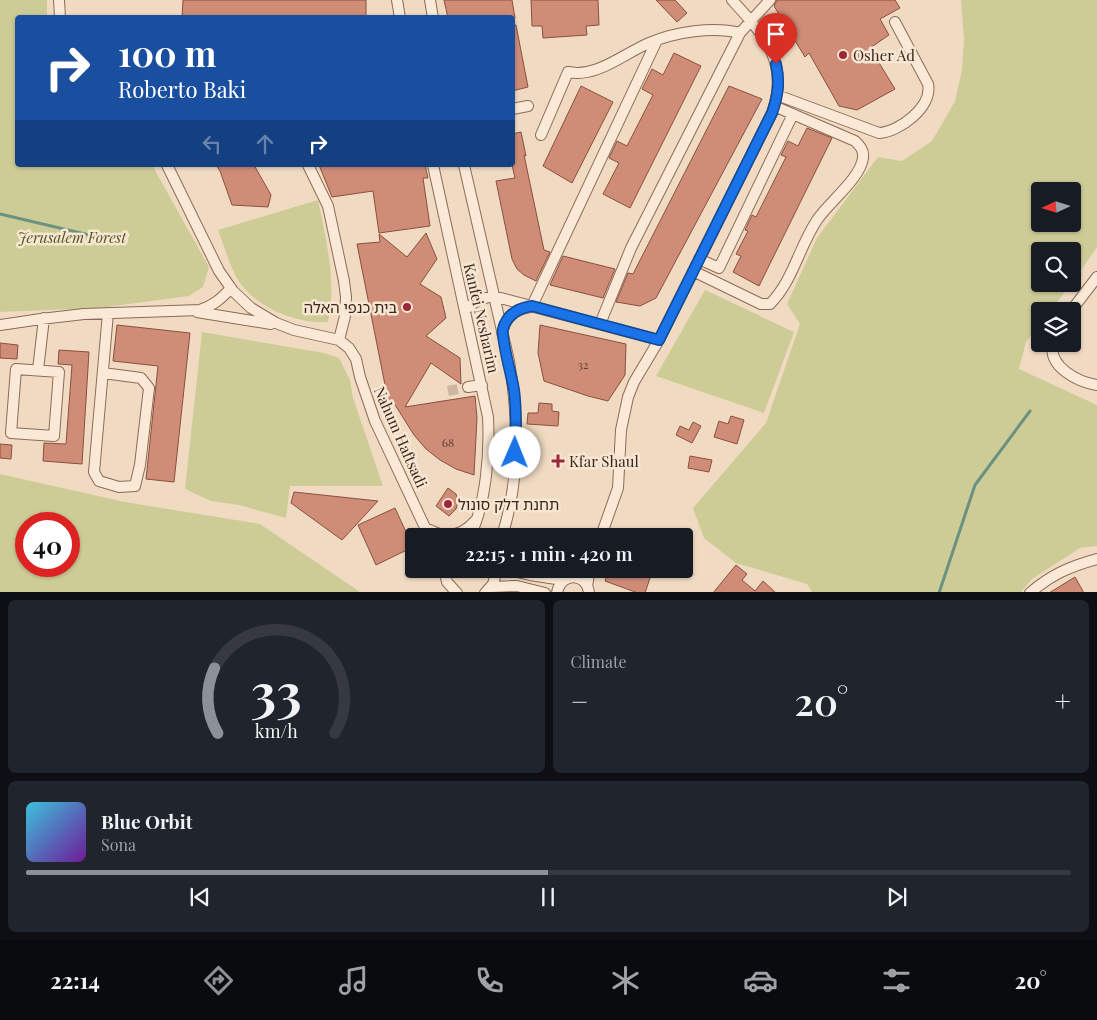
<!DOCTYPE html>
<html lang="en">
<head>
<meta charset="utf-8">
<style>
	body { margin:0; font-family:"Playfair Display","Noto Sans Hebrew",serif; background:#20242c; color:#f1f3f6; height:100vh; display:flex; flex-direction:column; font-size:19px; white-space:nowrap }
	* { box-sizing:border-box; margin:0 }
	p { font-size:16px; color:#9ea1a6 }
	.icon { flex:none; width:28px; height:28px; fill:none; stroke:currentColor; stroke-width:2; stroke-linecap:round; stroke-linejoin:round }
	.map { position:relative; height:592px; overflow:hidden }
	.drawer { display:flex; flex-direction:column; gap:8px; padding:8px; background:#0d0f14; flex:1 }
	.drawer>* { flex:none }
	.guide { position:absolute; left:15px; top:15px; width:500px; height:152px; border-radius:5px; box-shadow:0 1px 4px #0004; background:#1a4fa0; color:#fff; overflow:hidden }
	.needle { width:32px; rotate:266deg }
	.fabs { position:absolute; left:1031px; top:182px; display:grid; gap:10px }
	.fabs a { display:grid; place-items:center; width:50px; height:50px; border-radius:5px; background:#171b24; box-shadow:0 1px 4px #0004; font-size:25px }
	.speed { position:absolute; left:15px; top:512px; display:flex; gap:10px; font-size:25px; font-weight:700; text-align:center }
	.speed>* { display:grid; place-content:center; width:65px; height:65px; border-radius:50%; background:#171b24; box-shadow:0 1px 4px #0004; line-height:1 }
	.speed .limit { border:8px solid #d22; background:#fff; color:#111 }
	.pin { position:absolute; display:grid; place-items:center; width:42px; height:42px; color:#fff; margin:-51px -21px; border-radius:50% 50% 50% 0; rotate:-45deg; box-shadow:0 0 5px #0007 }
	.pin .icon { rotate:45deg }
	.me { position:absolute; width:55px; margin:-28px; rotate:1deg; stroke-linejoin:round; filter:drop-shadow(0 0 4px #0008) }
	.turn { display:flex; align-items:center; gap:18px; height:105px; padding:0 20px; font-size:22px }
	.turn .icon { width:65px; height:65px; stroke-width:2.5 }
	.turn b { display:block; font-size:35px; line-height:42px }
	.lanes { display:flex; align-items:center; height:48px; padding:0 20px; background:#0003; justify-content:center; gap:25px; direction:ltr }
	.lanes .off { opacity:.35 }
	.big { font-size:38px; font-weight:600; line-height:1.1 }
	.drawer .widget { flex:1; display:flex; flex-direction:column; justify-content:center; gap:8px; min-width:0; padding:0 18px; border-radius:8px; background:#20242c }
	.drawer .dial { align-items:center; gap:0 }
	.dial svg { height:130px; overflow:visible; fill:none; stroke:#363941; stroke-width:7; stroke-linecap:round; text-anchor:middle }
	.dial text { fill:#f1f3f6; stroke:none }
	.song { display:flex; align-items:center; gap:15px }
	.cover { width:60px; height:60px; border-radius:8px; background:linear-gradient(135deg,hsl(190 70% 55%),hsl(280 70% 35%)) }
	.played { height:5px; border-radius:2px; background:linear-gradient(90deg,#8c9099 50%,#363941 50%) }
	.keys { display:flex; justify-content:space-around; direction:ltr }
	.heat { display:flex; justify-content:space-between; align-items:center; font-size:28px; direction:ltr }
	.drawer .tiles { flex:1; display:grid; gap:8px; grid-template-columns:1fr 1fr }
	.widget:last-child { grid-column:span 2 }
	.trip { position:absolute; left:405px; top:528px; width:288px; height:50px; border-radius:5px; background:#171b24; box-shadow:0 1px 4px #0004; font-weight:600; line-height:50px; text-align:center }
	.dock { display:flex; height:80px; justify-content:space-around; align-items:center; background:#090b0e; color:#9ea1a6 }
	.dock .icon { width:35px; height:35px }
	.dock .on { color:#8c9099 }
	.dock b { font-size:22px; color:#f1f3f6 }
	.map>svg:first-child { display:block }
	.green { fill:#cecc96; fill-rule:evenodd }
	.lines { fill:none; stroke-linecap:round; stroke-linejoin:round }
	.stream { stroke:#6b9181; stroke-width:3 }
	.building { fill:#cf8d77; stroke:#8b4f3d }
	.minor-tunnel { stroke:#ccb7a1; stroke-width:10; stroke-dasharray:10 5; stroke-linecap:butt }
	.minor-casing { stroke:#8b6b58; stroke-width:12 }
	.minor { stroke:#fae9d6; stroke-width:10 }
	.route-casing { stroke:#114b97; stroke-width:12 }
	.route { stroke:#1a73e8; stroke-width:9 }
	.poi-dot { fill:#9c263a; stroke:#f7e6d2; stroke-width:2 }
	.labels { text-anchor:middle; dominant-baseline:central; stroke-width:5; stroke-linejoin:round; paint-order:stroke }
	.number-label { font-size:12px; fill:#5f4034 }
	.poi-label { font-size:15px; fill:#3a261d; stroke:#f7e6d2; text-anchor:start }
	.park-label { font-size:15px; font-style:italic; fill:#535723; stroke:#f7e6d2 }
	.street-label { font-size:15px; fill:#3a261d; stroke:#f7e6d2 }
</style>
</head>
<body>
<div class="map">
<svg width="1097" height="593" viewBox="0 0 1097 593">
	<rect width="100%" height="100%" fill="#f0dbc2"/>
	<path class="green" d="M0,0H47V17L18,18V165H152L209,267L203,287L189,296L99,308L0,312Z
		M961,0H1097V247L1073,282L1072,251H1040V284H1071L1050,311H1040V324L1026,342L1019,369L1097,405V546L1080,548L1032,579L1021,592H812L807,584L736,563L704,538L693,508L766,423L800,324L787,304L817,238L878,157L902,161L932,141L955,101L962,70L964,39ZM1072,191V224H1040V191Z
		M318,200C326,240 337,282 328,322C296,324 256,308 238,280C231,269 223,243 218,230Z
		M705,290L794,332L764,413L656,376Z
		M202,332L324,353L339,358L350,380L353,398L383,486H290L286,518L239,505L211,501L185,489Z
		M0,474L125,502L260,524L360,592H0ZM26,524H69V566H26Z"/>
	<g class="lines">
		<path class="stream" d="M0,214L119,242
			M939,593L975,485L1030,411"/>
	</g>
	<path class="building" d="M183,0H366V18H182Z
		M444,0H512L515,18H448Z
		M531,0H598L599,25L586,26L587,35L543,38L542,26H532Z
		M656,0H675L687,13L677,22Z
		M777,0H895L900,8L880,19L889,35L870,48L895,89L857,110L839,106L809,53L805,57L774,6Z
		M512,25H516L528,87L512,91Z
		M674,53L701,66L630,208L603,194L619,163L609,158L617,141L627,146L653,95L642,89L652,69L663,75Z
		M581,86L613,102L572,183L543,166Z
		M729,86L762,99L656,298L640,306L616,302L628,273L633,274Z
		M807,128L832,138L759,286L733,272L741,256L736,254L748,231L745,230L752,215L756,217L786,157L781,155L788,141L798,146Z
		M521,132L526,156L524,155L544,250L550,252L536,281L524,275L517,269L512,259L496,181L515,178L512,165V134Z
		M216,165H254L271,195L268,207L232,205L220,171Z
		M319,165H425L428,178H423L430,226L379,233L373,191L332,197Z
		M426,233L437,259L420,284L441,297L446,318L426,336L460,358L461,384L431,363L405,407L475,396L477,418L474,475L456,469L440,460L426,449L414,435L392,400H388L357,244L380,242L379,234L407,257Z
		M563,256L615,269L603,298L550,285Z
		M117,325L190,333L174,482L146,479L158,366L113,361Z
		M540,325L626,344L625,375L608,401L588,396L544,381L538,353Z
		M0,343L18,345L17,359L0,358Z
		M59,350L89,352L82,464L43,461L44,443L66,444L72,365L58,364Z
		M539,403L552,404V411L559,412L558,426L527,424L528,413H538Z
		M731,416L744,420L737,444L714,437L719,421L728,424Z
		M693,422L701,426L692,443L676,435L680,426L689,430Z
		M0,444L12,445L11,459L0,458Z
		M690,456L712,460L709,472L688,468Z
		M448,488L456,494L458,501L456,509L449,516L436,506Z
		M294,492L378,501L342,540L291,503Z
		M395,508L413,547L376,565L358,525Z
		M736,565L747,574L742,580L755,591L763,581L776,593H713Z
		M609,569H623L650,578L645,593H638L605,581Z
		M1075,577L1084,593H1049Z"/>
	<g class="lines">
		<path class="minor-tunnel" d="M448,391L468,387"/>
		<defs>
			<path id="minor" d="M59,0L60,18
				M397,0L400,18
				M430,0L433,18
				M777,95L879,133C899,132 933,107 928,84L895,22
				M512,109L528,106
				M541,135L568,72C597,78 623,54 649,43C675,32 713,26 740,33
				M167,165L219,271L233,291L251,308L276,323L294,330L339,340L349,348L356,359L360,377L375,421L429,536
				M308,165L328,206L344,281L346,297L345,316L339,340
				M433,165L488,417C490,453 486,504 470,536
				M464,165L509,361C519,419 520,480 502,536
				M699,259L719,268L793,114
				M693,271L761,304H770C793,281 799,247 817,220C829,202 860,179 863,158C864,150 860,146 855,141L774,106
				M532,306L657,40
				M465,310L478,300L493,296L659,340
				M1071,311L1097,277
				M197,312L271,324
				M600,324L631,248L740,33L770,0
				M0,325L41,319L84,314L200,310C214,305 221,299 231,288
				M502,333C505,317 515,309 531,307
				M1053,344C1048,367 1078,382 1097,385
				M16,369L59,372L54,436L11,433Z
				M38,370L44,318
				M103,373L141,378L149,388L140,465L135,486L119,487L99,481L94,472L108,313
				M468,387L482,385
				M430,530C447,539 463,535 475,521
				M601,536L618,488L621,430L628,397L634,382L659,340L772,113C790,62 764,35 732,0
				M444,569L447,582L457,593
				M505,569L530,575L563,580
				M587,586L590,569
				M491,587L517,586L545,593
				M485,593L493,584L497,569
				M557,593C560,572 587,572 589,593
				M1030,593C1050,575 1071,566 1097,559"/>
		</defs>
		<use href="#minor" class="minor-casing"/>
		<use href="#minor" class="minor"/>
	</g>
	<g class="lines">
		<defs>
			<path id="route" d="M515,453C516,432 517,411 514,390C512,377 501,339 503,329C507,314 519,308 532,306L659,340L772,113C778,96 780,82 776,64"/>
		</defs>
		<use href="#route" class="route-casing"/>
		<use href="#route" class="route"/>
	</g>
	<g class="poi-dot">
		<circle cx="843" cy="55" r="5"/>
		<circle cx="407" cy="307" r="5"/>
		<path d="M555.5 453.5h5v5h5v5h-5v5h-5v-5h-5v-5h5z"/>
		<circle cx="448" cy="504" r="5"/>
	</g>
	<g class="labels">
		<g class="number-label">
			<text x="583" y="364">32</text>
			<text x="448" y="442">68</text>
		</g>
		<g class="poi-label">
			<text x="853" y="55">Osher Ad</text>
			<text x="397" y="307" text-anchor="end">בית כנפי האלה</text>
			<text x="569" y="461">Kfar Shaul</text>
			<text x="458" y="504">תחנת דלק סונול</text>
		</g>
		<g class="park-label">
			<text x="72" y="237">Jerusalem Forest</text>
		</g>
		<g class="street-label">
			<text transform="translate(482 318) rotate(77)">Kanfei Nesharim</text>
			<text transform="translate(401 437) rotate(66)">Nahum Haftsadi</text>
		</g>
	</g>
</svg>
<div class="fabs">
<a><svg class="needle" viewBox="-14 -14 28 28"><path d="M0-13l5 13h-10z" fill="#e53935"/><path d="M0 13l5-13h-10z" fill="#9ea1a6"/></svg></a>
<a><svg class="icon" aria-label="search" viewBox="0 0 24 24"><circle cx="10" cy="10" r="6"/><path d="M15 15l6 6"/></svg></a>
<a><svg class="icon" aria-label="layers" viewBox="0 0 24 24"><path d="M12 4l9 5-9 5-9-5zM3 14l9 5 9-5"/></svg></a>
</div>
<div class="speed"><div class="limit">40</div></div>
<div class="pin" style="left:776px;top:64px;background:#d93025"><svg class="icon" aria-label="arrive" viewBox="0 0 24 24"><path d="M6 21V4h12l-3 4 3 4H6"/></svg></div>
<svg class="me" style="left:515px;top:453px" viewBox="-20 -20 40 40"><circle r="19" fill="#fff"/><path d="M0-13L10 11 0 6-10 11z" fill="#1a73e8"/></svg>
<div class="trip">22:15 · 1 min · 420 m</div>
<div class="guide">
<div class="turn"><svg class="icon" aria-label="right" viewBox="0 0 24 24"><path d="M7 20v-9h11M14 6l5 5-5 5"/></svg><div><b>100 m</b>Roberto Baki</div></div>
<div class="lanes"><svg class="icon off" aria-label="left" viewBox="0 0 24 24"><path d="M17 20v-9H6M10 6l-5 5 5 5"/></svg><svg class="icon off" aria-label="ahead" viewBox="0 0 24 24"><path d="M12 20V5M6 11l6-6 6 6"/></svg><svg class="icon" aria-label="right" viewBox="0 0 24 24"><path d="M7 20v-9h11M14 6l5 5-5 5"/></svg></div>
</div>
</div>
<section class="drawer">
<div class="tiles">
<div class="widget dial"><svg viewBox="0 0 100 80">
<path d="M14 69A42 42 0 1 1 86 69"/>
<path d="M14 69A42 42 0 0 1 12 29" stroke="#8c9099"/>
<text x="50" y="56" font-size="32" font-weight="700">33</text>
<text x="50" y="72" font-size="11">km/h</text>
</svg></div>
<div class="widget"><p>Climate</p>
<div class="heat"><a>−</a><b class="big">20°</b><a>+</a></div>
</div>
<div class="widget">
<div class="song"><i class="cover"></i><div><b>Blue Orbit</b><p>Sona</p></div></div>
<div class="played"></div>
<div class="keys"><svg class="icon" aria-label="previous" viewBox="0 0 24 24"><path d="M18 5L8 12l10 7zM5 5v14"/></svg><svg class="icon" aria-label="pause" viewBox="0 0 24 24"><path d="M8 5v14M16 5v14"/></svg><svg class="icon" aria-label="next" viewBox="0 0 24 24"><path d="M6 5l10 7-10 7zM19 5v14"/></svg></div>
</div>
</div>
</section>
<nav class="dock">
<b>22:14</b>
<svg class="icon on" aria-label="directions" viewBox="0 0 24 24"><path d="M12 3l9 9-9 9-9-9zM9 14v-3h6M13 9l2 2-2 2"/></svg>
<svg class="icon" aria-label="music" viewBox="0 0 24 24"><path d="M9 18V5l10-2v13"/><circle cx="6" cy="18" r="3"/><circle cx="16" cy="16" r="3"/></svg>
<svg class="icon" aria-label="phone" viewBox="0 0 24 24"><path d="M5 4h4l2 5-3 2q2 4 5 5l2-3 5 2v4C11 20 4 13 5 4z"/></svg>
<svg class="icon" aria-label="climate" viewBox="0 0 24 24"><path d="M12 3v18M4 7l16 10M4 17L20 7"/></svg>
<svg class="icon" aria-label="car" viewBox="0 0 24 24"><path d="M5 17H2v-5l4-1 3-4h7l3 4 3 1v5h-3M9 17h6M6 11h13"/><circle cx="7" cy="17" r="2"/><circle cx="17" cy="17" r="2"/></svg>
<svg class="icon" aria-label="filters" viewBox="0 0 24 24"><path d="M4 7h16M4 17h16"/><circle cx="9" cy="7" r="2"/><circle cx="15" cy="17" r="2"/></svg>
<b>20°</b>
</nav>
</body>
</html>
